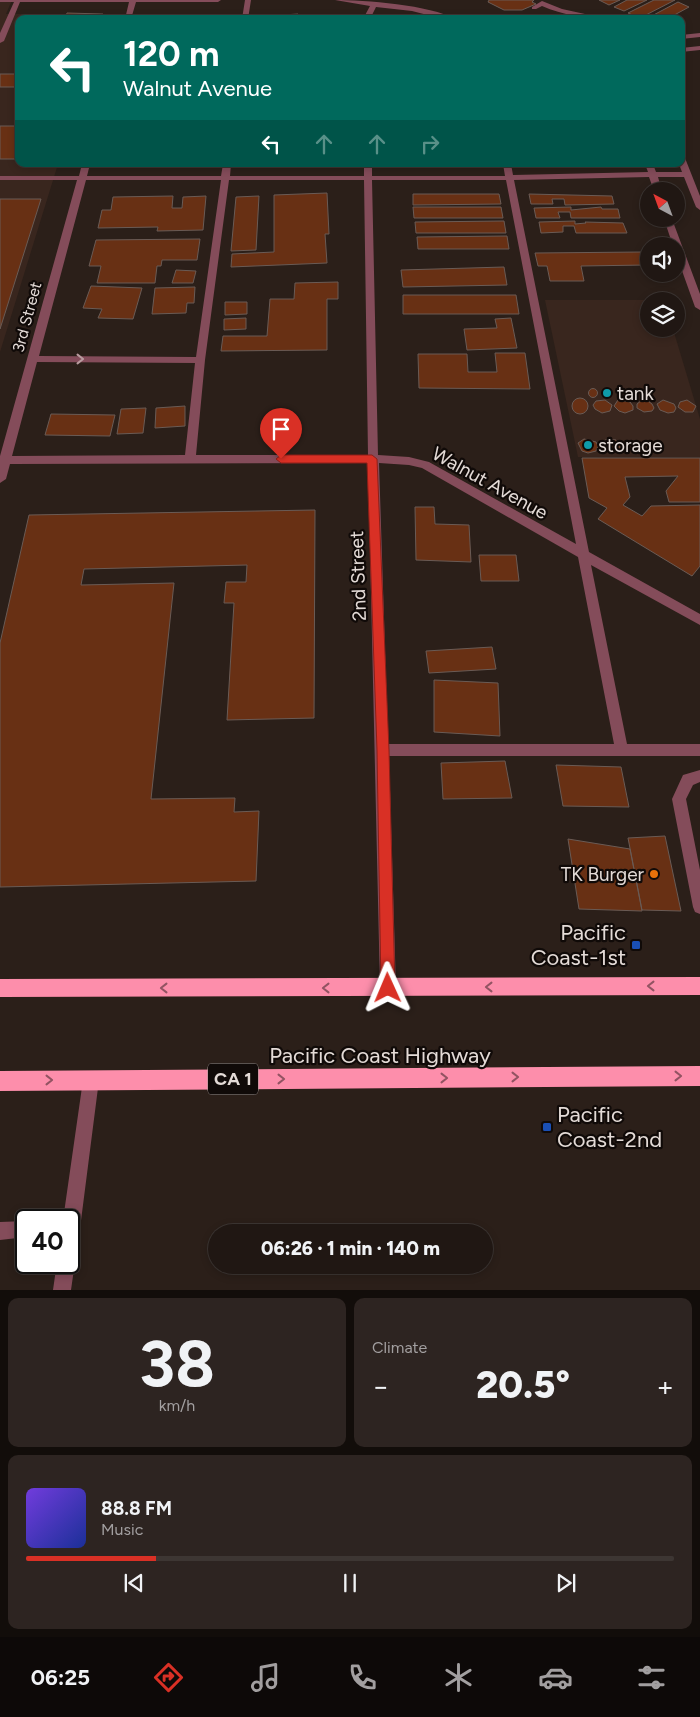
<!DOCTYPE html>
<html lang="en">
<head>
<meta charset="utf-8">
<style>
	body { margin:0; font-family:Figtree,sans-serif; background:#2d2421; color:#f1f3f6; height:100vh; display:flex; flex-direction:column; font-size:19px; white-space:nowrap }
	* { box-sizing:border-box; margin:0 }
	p { font-size:16px; color:#a29fa0 }
	.icon { flex:none; width:28px; height:28px; fill:none; stroke:currentColor; stroke-width:2; stroke-linecap:round; stroke-linejoin:round }
	.map { position:relative; height:1290px; overflow:hidden }
	.drawer { display:flex; flex-direction:column; gap:8px; padding:8px; background:#120d0a; flex:1 }
	.drawer>* { flex:none }
	.top-card { position:absolute; left:15px; top:15px; width:670px; height:152px; border-radius:10px; box-shadow:0 2px 8px #0003,0 0 0 1px #3d3633; background:#00695c; color:#fff; overflow:hidden }
	.needle { width:32px; rotate:319deg }
	.fabs { position:absolute; left:640px; top:182px; display:grid; gap:10px }
	.fabs a { display:grid; place-items:center; width:45px; height:45px; border-radius:50%; background:#201713; box-shadow:0 2px 8px #0003,0 0 0 1px #3d3633; font-size:25px }
	.speed { position:absolute; left:15px; top:1209px; display:flex; gap:10px; font-size:25px; font-weight:700; text-align:center }
	.speed>* { display:grid; place-content:center; width:65px; height:65px; border-radius:50%; background:#201713; box-shadow:0 2px 8px #0003,0 0 0 1px #3d3633; line-height:1 }
	.speed .limit { border:2px solid #111; border-radius:8px; background:#fff; color:#111 }
	.pin { position:absolute; display:grid; place-items:center; width:42px; height:42px; color:#fff; margin:-51px -21px; border-radius:50% 50% 50% 0; rotate:-45deg; box-shadow:0 0 5px #0007 }
	.pin .icon { rotate:45deg }
	.me { position:absolute; width:55px; margin:-28px; rotate:359deg; stroke-linejoin:round; filter:drop-shadow(0 0 4px #0008) }
	.turn { display:flex; align-items:center; gap:18px; height:105px; padding:0 25px; font-size:22px }
	.turn .icon { width:65px; height:65px; stroke-width:2.5 }
	.turn b { display:block; font-size:35px; line-height:42px }
	.lanes { display:flex; align-items:center; height:48px; padding:0 25px; background:#0003; justify-content:center; gap:25px; direction:ltr }
	.lanes .off { opacity:.35 }
	.big { font-size:38px; font-weight:800; line-height:1.1 }
	.drawer .tile { flex:1; display:flex; flex-direction:column; justify-content:center; gap:8px; min-width:0; padding:0 18px; border-radius:10px; background:#2d2421 }
	.drawer .dial { align-items:center; gap:0 }
	.dial b { font-size:65px; line-height:1 }
	.song { display:flex; align-items:center; gap:15px }
	.cover { width:60px; height:60px; border-radius:8px; background:linear-gradient(135deg,hsl(260 70% 55%),hsl(230 70% 35%)) }
	.played { height:5px; border-radius:2px; background:linear-gradient(90deg,#d93025 20%,#3d3633 20%) }
	.keys { display:flex; justify-content:space-around; direction:ltr }
	.heat { display:flex; justify-content:space-between; align-items:center; font-size:28px; direction:ltr }
	.drawer .tiles { flex:1; display:grid; gap:8px; grid-template-columns:1fr 1fr }
	.tile:last-child { grid-column:span 2 }
	.trip { position:absolute; left:208px; top:1224px; width:285px; height:50px; border-radius:25px; background:#201713; box-shadow:0 2px 8px #0003,0 0 0 1px #3d3633; font-weight:800; line-height:50px; text-align:center }
	.tabs { display:flex; height:80px; justify-content:space-around; align-items:center; background:#0d0908; color:#a29fa0 }
	.tabs .icon { width:35px; height:35px }
	.tabs .current { color:#d93025 }
	.tabs b { font-size:22px; color:#f1f3f6 }
	.map>svg:first-child { display:block }
	.built { fill:#39261e }
	.building { fill:#683014; stroke:#6a5b55 }
	.lines { fill:none; stroke-linecap:round; stroke-linejoin:round }
	.minor { fill:#844c5a; fill-rule:evenodd }
	.highway { fill:#fd8eab; fill-rule:evenodd }
	.oneway { stroke:#b99b9f }
	.oneway2 { stroke:#925362 }
	.route { fill:#d93025; stroke:#8d1f18 }
	.culture-dot { fill:#0f9aa8; stroke:#100a08; stroke-width:2 }
	.food-dot { fill:#e8710a; stroke:#100a08; stroke-width:2 }
	.transit-dot { fill:#1a4fb4; stroke:#100a08; stroke-width:2 }
	.labels { text-anchor:middle; dominant-baseline:central; stroke-width:4.5; stroke-linejoin:round; paint-order:stroke }
	.far-street-label { font-size:16px; fill:#e4dbd7; stroke:#100a08 }
	.shield { fill:#100a08; stroke:#a49c99; stroke-width:1 }
	.shield-label { font-size:18px; font-weight:bold; fill:#e4dbd7 }
	.poi-label { font-size:19px; fill:#e4dbd7; stroke:#100a08; text-anchor:start }
	.street-label { font-size:19px; fill:#e4dbd7; stroke:#100a08 }
	.near-poi-label { font-size:22px; fill:#e4dbd7; stroke:#100a08; text-anchor:end }
	.near-street-label { font-size:22px; fill:#e4dbd7; stroke:#100a08 }
</style>
</head>
<body>
<div class="map">
<svg width="700" height="1290" viewBox="0 0 700 1290">
	<rect width="100%" height="100%" fill="#2b1f19"/>
	<path class="built" d="M0,0H12L6,14H107L105,19H19V164H58L0,352Z
		M545,300H664L649,301V329H673L700,419V457H578Z"/>
	<path class="building" d="M489,0H534L532,2L536,4L522,10H504L488,2Z
		M599,0H620L609,5Z
		M627,0H647L624,11L614,7Z
		M654,0H675L640,18L628,13Z
		M678,2L689,7L667,19H646Z
		M67,13L103,14L101,19H65Z
		M298,14V17H322V19H283V15Z
		M34,15L59,16L58,19H32Z
		M0,74H19V87H0Z
		M0,126H19V159H0Z
		M327,193L329,234H325L327,263L231,267L232,254L274,252V195Z
		M413,194H499L501,204L413,205Z
		M529,194L612,196L614,204L565,205L564,199H552L553,204H531Z
		M173,196L172,208H182L183,197L206,196L203,230L157,231L158,227L98,228L102,210H111L113,197Z
		M259,196L256,250L231,251L236,197Z
		M0,199H41L0,329Z
		M413,207H501L503,218H414Z
		M571,207V210L601,207L602,209H618L620,218H571L570,212H558L560,218H536L534,208Z
		M504,221L506,233H416L415,222Z
		M575,221V224L586,223L585,222L623,223L627,233H576L574,226H563V232L541,233L539,222Z
		M507,236L509,249H418L417,237Z
		M200,239L197,260H162L161,266H157L155,283H97L101,266H89L96,240Z
		M642,252L646,265L581,266L584,281H550L547,266H538L535,253Z
		M504,267L507,285L403,287L401,270Z
		M176,270L196,271L193,283H172Z
		M338,282V299H327V350L221,351L223,336H267L270,299H294L295,283Z
		M91,286L142,288L133,319L98,318L102,309L83,308Z
		M195,287L194,303H187L186,313L152,314L155,288Z
		M403,295H516L519,314H403Z
		M225,302H247V314L225,315Z
		M246,318V329L224,330V319Z
		M511,318L517,348L467,350L464,329L497,328L495,319Z
		M495,353H525L530,389L419,388L418,354H467L468,372H497Z
		M602.5 393a4.5 4.5 0 1 1 9 0a4.5 4.5 0 1 1-9 0Z
		M588.5 393a4.5 4.5 0 1 1 9 0a4.5 4.5 0 1 1-9 0Z
		M572 406a8 8 0 1 1 16 0a8 8 0 1 1-16 0Z
		M605,400L612,405L610,411L602,413L595,409L593,405L596,401Z
		M618,400L630,402L633,406V410L625,413L619,411L614,406Z
		M642,400L648,401L652,404L654,408L652,411L644,412L637,408V404Z
		M663,400L674,404L676,408L674,412L668,413L660,410L657,404Z
		M687,400L696,406L693,412H685L678,407L680,402Z
		M185,406V426L155,428L156,408Z
		M146,408L143,433L117,434L121,409Z
		M51,414L115,415L110,436L45,435Z
		M584,439L596,442L598,446L596,451L588,453L582,451L578,443Z
		M607,439L616,440L620,444V449L613,453L604,450L601,443Z
		M582,458H700V502H669L666,491L678,476L625,477L630,497L623,505L642,516L651,506L700,505V566L692,576L598,519L607,508L589,498Z
		M415,507H434L435,524L469,525L471,562L416,560Z
		M315,510L314,718L227,720L234,603H224L226,582H246L247,565L84,569L81,585L174,583L151,799L235,798L234,812L259,811L256,881L0,887V643L29,515Z
		M479,555H516L519,581H481Z
		M492,647L496,669L429,673L426,651Z
		M434,680L498,683L500,736L434,732Z
		M505,761L512,798L443,799L441,763Z
		M556,765L621,767L629,807L563,806Z
		M665,836L681,911L642,910L628,838Z
		M568,839L630,849L642,911L579,909Z"/>
	<g class="lines">
		<path class="minor" d="M0,0H221L218,2H136L131,19H125L129,2H20L4,41L0,43V33L14,2H0Z
			M245,0H251L248,19H242Z
			M335,0C364,0 431,5 455,19H443L412,11L376,7L370,19H363L370,6Z
			M542,1L562,9L608,19C585,19 563,15 542,6L536,9H532V7Z
			M700,33V37L681,39V35Z
			M700,46V50L681,52V48Z
			M681,156L685,158L700,196V210L696,207L684,177H658L662,191H654L649,177L514,180L589,552L700,614V625L591,565L627,744H700V756H389L396,988L394,994L388,996L382,994L380,988L368,463L10,464L6,479L0,483V456L77,180H0V176H79L82,164H90L87,176H221L223,164H231L230,176H364V164H372V176H505L503,164H511L513,175L648,172L645,164H653L656,172H682L679,164H681ZM86,180H221L196,357L39,356ZM229,180H364L368,455H196L205,360ZM372,180H506L576,544L429,462L409,457L378,455ZM37,362L195,363L185,455L12,456ZM379,463L409,465L422,468L578,557L614,744H388Z
			M664,219H672L700,294V310L695,307L676,254V246H673Z
			M700,770V782L693,785L686,799L700,870V914L695,912L693,907L672,799L683,775Z
			M91,1072L97,1074L99,1080L78,1244L75,1250L69,1253V1220H63L83,1080L85,1074Z
			M26,1221V1237L0,1240V1222Z
			M69,1254L72,1256L75,1262L71,1290H53L57,1262H69Z"/>
		<path class="highway" d="M700,977V995L0,997V979Z
			M700,1066V1086L0,1091V1071Z"/>
	</g>
	<defs><path id="oneway-chevron" d="M-2-3.5L2.5 0L-2 3.5" fill="none" stroke-width="1.6" stroke-linecap="round" stroke-linejoin="round" transform="scale(1.25)"/></defs>
	<use class="oneway" href="#oneway-chevron" transform="translate(80 359)"/>
	<g class="oneway2">
		<use href="#oneway-chevron" transform="translate(651 986) rotate(180)"/>
		<use href="#oneway-chevron" transform="translate(489 987) rotate(180)"/>
		<use href="#oneway-chevron" transform="translate(164 988) rotate(180)"/>
		<use href="#oneway-chevron" transform="translate(326 988) rotate(180)"/>
		<use href="#oneway-chevron" transform="translate(678 1076)"/>
		<use href="#oneway-chevron" transform="translate(515 1077)"/>
		<use href="#oneway-chevron" transform="translate(444 1078)"/>
		<use href="#oneway-chevron" transform="translate(281 1079)"/>
		<use href="#oneway-chevron" transform="translate(49 1080)"/>
	</g>
	<path class="route" d="M281,455H372L377,459L389,750L395,988L393,993L388,995L383,993L381,988L377,750L367,463H281L276,459Z"/>
	<g class="culture-dot">
		<circle cx="607" cy="393" r="5"/>
		<circle cx="588" cy="445" r="5"/>
	</g>
	<circle class="food-dot" cx="654" cy="874" r="5"/>
	<g class="transit-dot">
		<rect x="631" y="940" width="10" height="10" rx="2.5"/>
		<rect x="542" y="1122" width="10" height="10" rx="2.5"/>
	</g>
	<g class="labels">
		<g class="far-street-label">
			<text transform="translate(27 317) rotate(-75)">3rd Street</text>
		</g>
		<rect class="shield" x="208" y="1063.5" width="50" height="31" rx="4"/>
		<g class="shield-label">
			<text x="233" y="1079">CA 1</text>
		</g>
		<g class="poi-label">
			<text x="617" y="393">tank</text>
			<text x="598" y="445">storage</text>
			<text x="644" y="874" text-anchor="end">TK Burger</text>
		</g>
		<g class="street-label">
			<text transform="translate(490 483) rotate(29)">Walnut Avenue</text>
			<text transform="translate(358 576) rotate(-92)">2nd Street</text>
		</g>
		<g class="near-poi-label">
			<text x="626" y="932">Pacific<tspan x="626" dy="25">Coast-1st</tspan></text>
			<text x="557" y="1114" text-anchor="start">Pacific<tspan x="557" dy="25">Coast-2nd</tspan></text>
		</g>
		<g class="near-street-label">
			<text x="380" y="1055">Pacific Coast Highway</text>
		</g>
	</g>
</svg>
<div class="fabs">
<a><svg class="needle" viewBox="-14 -14 28 28"><path d="M0-13l5 13h-10z" fill="#e53935"/><path d="M0 13l5-13h-10z" fill="#a29fa0"/></svg></a>
<a><svg class="icon" aria-label="sound" viewBox="0 0 24 24"><path d="M4 9h4l5-4v14l-5-4H4zM17 9q2 3 0 6"/></svg></a>
<a><svg class="icon" aria-label="layers" viewBox="0 0 24 24"><path d="M12 4l9 5-9 5-9-5zM3 14l9 5 9-5"/></svg></a>
</div>
<div class="speed"><div class="limit">40</div></div>
<div class="pin" style="left:281px;top:459px;background:#d93025"><svg class="icon" aria-label="arrive" viewBox="0 0 24 24"><path d="M6 21V4h12l-3 4 3 4H6"/></svg></div>
<svg class="me" style="left:388px;top:988px" viewBox="-20 -20 40 40"><path d="M0-17L14 15 0 8-14 15z" fill="#d93025" stroke="#fff" stroke-width="4"/></svg>
<div class="trip">06:26 · 1 min · 140 m</div>
<div class="top-card">
<div class="turn"><svg class="icon" aria-label="left" viewBox="0 0 24 24"><path d="M17 20v-9H6M10 6l-5 5 5 5"/></svg><div><b>120 m</b>Walnut Avenue</div></div>
<div class="lanes"><svg class="icon" aria-label="left" viewBox="0 0 24 24"><path d="M17 20v-9H6M10 6l-5 5 5 5"/></svg><svg class="icon off" aria-label="ahead" viewBox="0 0 24 24"><path d="M12 20V5M6 11l6-6 6 6"/></svg><svg class="icon off" aria-label="ahead" viewBox="0 0 24 24"><path d="M12 20V5M6 11l6-6 6 6"/></svg><svg class="icon off" aria-label="right" viewBox="0 0 24 24"><path d="M7 20v-9h11M14 6l5 5-5 5"/></svg></div>
</div>
</div>
<section class="drawer">
<div class="tiles">
<div class="tile dial"><b>38</b><p>km/h</p></div>
<div class="tile"><p>Climate</p>
<div class="heat"><a>−</a><b class="big">20.5°</b><a>+</a></div>
</div>
<div class="tile">
<div class="song"><i class="cover"></i><div><b>88.8 FM</b><p>Music</p></div></div>
<div class="played"></div>
<div class="keys"><svg class="icon" aria-label="previous" viewBox="0 0 24 24"><path d="M18 5L8 12l10 7zM5 5v14"/></svg><svg class="icon" aria-label="pause" viewBox="0 0 24 24"><path d="M8 5v14M16 5v14"/></svg><svg class="icon" aria-label="next" viewBox="0 0 24 24"><path d="M6 5l10 7-10 7zM19 5v14"/></svg></div>
</div>
</div>
</section>
<nav class="tabs">
<b>06:25</b>
<svg class="icon current" aria-label="directions" viewBox="0 0 24 24"><path d="M12 3l9 9-9 9-9-9zM9 14v-3h6M13 9l2 2-2 2"/></svg>
<svg class="icon" aria-label="music" viewBox="0 0 24 24"><path d="M9 18V5l10-2v13"/><circle cx="6" cy="18" r="3"/><circle cx="16" cy="16" r="3"/></svg>
<svg class="icon" aria-label="phone" viewBox="0 0 24 24"><path d="M5 4h4l2 5-3 2q2 4 5 5l2-3 5 2v4C11 20 4 13 5 4z"/></svg>
<svg class="icon" aria-label="climate" viewBox="0 0 24 24"><path d="M12 3v18M4 7l16 10M4 17L20 7"/></svg>
<svg class="icon" aria-label="car" viewBox="0 0 24 24"><path d="M5 17H2v-5l4-1 3-4h7l3 4 3 1v5h-3M9 17h6M6 11h13"/><circle cx="7" cy="17" r="2"/><circle cx="17" cy="17" r="2"/></svg>
<svg class="icon" aria-label="filters" viewBox="0 0 24 24"><path d="M4 7h16M4 17h16"/><circle cx="9" cy="7" r="2"/><circle cx="15" cy="17" r="2"/></svg>
</nav>
</body>
</html>
